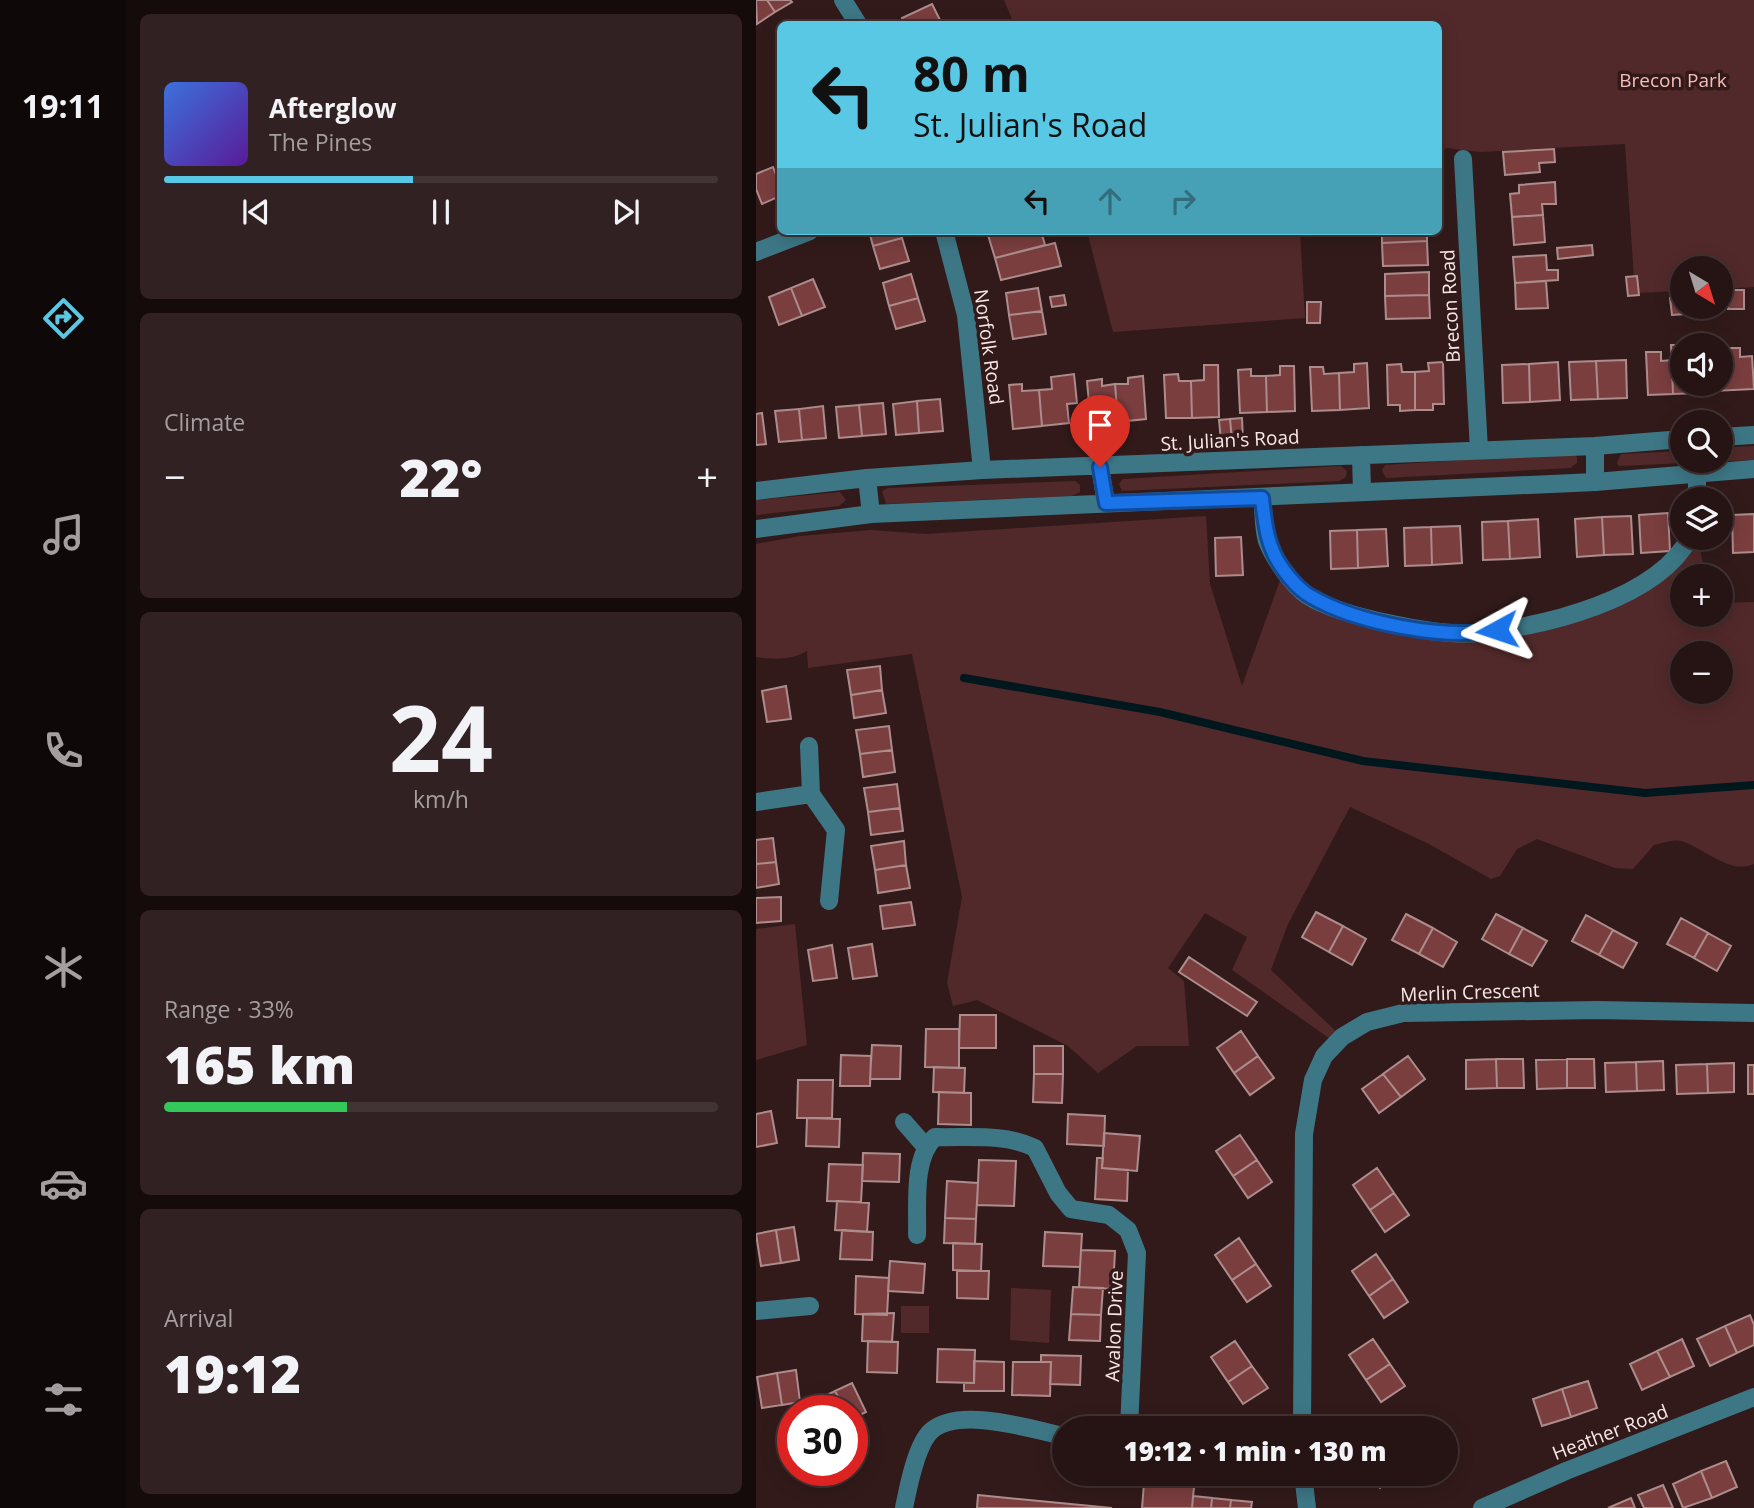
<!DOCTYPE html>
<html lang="en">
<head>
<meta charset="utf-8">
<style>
	body { margin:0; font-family:"Open Sans",sans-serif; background:#322122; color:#f1f3f6; height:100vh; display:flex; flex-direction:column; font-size:26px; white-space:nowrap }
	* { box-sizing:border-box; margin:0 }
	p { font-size:23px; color:#a49ea0 }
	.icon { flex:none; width:38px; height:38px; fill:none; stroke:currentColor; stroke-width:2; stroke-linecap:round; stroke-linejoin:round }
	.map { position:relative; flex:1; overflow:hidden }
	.sheet { display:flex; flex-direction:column; gap:14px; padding:14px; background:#150b0b; width:630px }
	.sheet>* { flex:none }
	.guide { position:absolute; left:21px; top:21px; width:665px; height:214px; border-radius:10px; box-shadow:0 4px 18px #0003,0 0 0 2px #423334; background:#58c8e4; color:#111; overflow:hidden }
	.needle { width:46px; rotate:142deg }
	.controls { position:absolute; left:914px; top:256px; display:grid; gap:14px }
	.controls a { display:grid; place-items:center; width:63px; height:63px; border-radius:50%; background:#261414; box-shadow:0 4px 18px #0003,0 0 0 2px #423334; font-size:35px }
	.speed { position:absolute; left:21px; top:1395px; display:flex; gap:14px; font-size:35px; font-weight:700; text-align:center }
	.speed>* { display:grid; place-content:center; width:91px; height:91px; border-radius:50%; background:#261414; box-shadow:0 4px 18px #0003,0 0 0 2px #423334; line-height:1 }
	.speed .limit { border:10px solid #d22; background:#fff; color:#111 }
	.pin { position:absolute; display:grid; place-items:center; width:60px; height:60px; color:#fff; margin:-72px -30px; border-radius:50% 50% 50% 0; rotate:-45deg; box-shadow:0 0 7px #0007 }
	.pin .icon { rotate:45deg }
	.me { position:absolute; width:77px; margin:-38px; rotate:265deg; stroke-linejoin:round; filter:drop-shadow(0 0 5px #0008) }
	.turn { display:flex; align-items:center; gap:24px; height:147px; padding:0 21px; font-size:32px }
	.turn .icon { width:91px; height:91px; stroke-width:2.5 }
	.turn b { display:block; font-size:49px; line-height:60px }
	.lanes { display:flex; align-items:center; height:66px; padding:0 21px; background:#0003; justify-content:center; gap:35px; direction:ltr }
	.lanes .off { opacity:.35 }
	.big { font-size:52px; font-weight:800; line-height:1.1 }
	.sheet .tile { flex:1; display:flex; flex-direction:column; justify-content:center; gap:10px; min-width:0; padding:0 24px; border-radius:10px; background:#322122 }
	.sheet .dial { align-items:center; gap:0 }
	.dial b { font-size:91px; line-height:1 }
	.song { display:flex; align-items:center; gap:21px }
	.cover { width:84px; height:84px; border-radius:10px; background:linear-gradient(135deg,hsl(220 70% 55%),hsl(270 70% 35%)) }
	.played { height:7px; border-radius:4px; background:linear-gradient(90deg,#58c8e4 45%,#423334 45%) }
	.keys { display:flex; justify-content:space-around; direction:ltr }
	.heat { display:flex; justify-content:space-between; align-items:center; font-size:38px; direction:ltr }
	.charge { height:10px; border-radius:5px; background:linear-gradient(90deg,#34c759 33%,#423334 0) }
	.trip { position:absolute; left:296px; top:1416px; width:406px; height:70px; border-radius:35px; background:#261414; box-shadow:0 4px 18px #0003,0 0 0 2px #423334; font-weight:800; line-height:70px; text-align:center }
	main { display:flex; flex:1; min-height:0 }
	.menu { display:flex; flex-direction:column; width:126px; justify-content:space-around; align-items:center; background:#0f0808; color:#a49ea0 }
	.menu .icon { width:49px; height:49px }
	.menu .active { color:#58c8e4 }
	.menu b { font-size:32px; color:#f1f3f6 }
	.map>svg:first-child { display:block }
	.green { fill:#52292a; fill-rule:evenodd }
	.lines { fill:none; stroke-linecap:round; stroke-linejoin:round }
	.stream { stroke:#00171d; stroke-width:8 }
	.building { fill:#7b3e3f; stroke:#ad8c8c; stroke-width:2 }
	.minor { stroke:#3d7786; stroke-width:18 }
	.route-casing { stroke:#114b97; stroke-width:18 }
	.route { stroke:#1a73e8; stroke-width:12 }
	.labels { text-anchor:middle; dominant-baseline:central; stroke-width:7; stroke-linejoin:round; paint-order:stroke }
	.park-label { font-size:19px; fill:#f7bbba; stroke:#321a1a }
	.street-label { font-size:19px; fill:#f9e7e6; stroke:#321a1a }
</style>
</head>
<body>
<main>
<nav class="menu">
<b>19:11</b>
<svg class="icon active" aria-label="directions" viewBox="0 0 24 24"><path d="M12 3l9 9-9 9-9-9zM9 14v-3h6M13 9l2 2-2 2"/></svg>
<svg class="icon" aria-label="music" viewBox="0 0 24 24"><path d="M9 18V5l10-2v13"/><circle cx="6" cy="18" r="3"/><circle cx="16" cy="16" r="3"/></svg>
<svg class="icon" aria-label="phone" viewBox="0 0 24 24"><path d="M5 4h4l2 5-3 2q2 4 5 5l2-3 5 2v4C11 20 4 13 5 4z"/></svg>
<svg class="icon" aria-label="climate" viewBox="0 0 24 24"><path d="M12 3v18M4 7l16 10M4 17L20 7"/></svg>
<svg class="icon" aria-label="car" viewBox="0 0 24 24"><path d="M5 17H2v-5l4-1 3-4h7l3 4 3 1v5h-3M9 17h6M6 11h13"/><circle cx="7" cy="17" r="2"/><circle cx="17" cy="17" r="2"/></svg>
<svg class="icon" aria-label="filters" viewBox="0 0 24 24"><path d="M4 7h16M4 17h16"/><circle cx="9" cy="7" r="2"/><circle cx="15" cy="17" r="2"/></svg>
</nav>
<section class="sheet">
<div class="tile">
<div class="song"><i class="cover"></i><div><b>Afterglow</b><p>The Pines</p></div></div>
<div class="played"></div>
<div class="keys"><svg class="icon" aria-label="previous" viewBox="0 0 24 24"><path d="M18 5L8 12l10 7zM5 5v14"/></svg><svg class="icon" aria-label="pause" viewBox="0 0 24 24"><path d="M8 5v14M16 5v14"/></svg><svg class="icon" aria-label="next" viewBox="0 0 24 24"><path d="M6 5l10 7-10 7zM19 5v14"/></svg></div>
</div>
<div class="tile"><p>Climate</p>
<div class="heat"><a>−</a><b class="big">22°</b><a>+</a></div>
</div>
<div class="tile dial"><b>24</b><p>km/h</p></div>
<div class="tile"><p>Range · 33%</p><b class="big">165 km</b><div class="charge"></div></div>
<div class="tile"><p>Arrival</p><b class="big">19:12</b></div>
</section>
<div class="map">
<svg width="998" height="1508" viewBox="0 0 998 1508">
	<rect width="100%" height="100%" fill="#321a1a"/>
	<path class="green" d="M248,0H998V287L964,289V268H926V291L879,293L869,144L725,152L690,148L683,154L682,24H258Z
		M331,231H544L549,318L357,332Z
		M998,446V460L863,466L861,463L865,454L926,451V460H964V448Z
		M816,453L821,457V463L814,468L630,478L626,470L629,465Z
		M585,466L591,471L590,477L583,481L366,491L363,484L367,479Z
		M319,481L324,485V492L316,496L130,504L126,491L132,488Z
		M84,492L90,500L83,506L0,515V500Z
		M450,516L454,584L486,686L528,569L552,595L597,614L720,634L851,602L942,537L949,576H926V614H964V603L998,602V864C973,875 949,848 925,841C917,839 906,843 898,845L877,869L859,868L781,839L761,849L744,876L735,879L673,844L594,807L532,924L515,970L586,1037L580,1043L476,970L491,937L449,913L412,968L428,981L433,1046H381L342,1073L312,1046L221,1000L197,1006L191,983L206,897L156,654L52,668L51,651C34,661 19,659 0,657V544L44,536L115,530L170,534ZM926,653H964V691H926Z
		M39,924L51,1045L0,1060V929Z
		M255,1288L295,1290L293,1343L254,1340Z
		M145,1306H173V1333H145Z"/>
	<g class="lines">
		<path class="stream" d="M208,678L404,712L607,761L889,793L998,785"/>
	</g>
	<path class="building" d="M0,0H11L19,12L1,24Z
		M11,0H34L36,2L19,12Z
		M176,4L186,24H149L146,18Z
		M798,149L799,162L783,163L784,172L749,175L747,152Z
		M17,167L24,185V196L6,204L0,189V174Z
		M799,182L800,204H786L787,215L756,217L754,194L763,193V185Z
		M787,215L789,242L758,245L756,217Z
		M113,231H144L146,238L117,246Z
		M236,231H285L289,245L239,258L232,235Z
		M626,231H671V241L626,243Z
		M146,238L153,261L124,269L117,246Z
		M671,241L672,265L627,266L626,243Z
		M299,243L305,266L245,280L239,258Z
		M836,245L837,255L802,259L801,248Z
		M790,255L791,270H802V280L759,283L757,257Z
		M673,272V295L629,296V274Z
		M155,274L162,298L133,306L127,283Z
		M881,276L883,295L872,296L870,277Z
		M57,279L69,307L46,316L35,288Z
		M790,281L792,308L760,309L759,283Z
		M35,288L46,316L23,325L13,297Z
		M282,288L286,311L253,315L250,293Z
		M971,290H988V309H972Z
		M308,295L310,305L296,307L294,297Z
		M673,295L674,318L630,319L629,296Z
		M926,297L930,314L916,315L914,298Z
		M162,298L169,321L140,329L133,306Z
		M551,302H565L564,323H551Z
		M286,311L290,334L257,339L253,315Z
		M915,345H926V383H942V393L917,394Z
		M970,348H984V357L996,356L998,389L957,391V383H964V370L971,369Z
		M890,352H905V361L916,360L917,394L892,395Z
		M870,360L871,398L842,399L840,361Z
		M840,361L842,399L815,400L813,362Z
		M687,362L688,404H677V410H659V372L673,371L672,363Z
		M802,362L804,400L774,402L773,364Z
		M611,363L613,408L584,410L583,373L598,372V364Z
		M645,364L646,372H659V410L644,411V405H632L631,365Z
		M773,364L774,402L747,403L746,365Z
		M448,365H462L463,417L436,418L435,381L448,380Z
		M524,366H538L539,411L511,412L510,376L524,375Z
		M554,367H567L568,374L583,373L584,410L556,411Z
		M495,369V376H510L511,412L484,413L482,370Z
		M318,374L321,403L311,404L313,423L286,426L283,390L296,389L295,377Z
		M422,374L423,381H435L436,418H410L408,375Z
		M387,376L390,419L362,422L359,384H372V378Z
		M346,379V386L359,384L362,422L335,425L331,381Z
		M266,384V391L283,390L286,426L257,429L253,385Z
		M184,399L187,431L163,433L161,401Z
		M161,401L163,433L140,435L137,404Z
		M127,403L130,434L106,436L103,405Z
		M103,405L106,436L83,438L80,407Z
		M67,406L70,438L46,440L43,409Z
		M43,409L46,440L23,442L19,411Z
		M6,413L10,444L0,445V414Z
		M486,418L487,440L476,441L474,419Z
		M474,419L476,441L465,442L463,420Z
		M912,513L914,551L885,553L883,515Z
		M998,514V552L977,553L976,515Z
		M875,516L877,554L848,555L846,517Z
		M846,517L848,555L821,557L819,519Z
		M782,519L784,557L754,559L752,521Z
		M752,521L754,559L727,560L726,522Z
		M704,526L706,563L676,565L675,527Z
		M675,527L676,565L649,566L648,528Z
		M630,529L632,566L602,568L601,530Z
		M601,530L602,568L575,569L574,531Z
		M485,537L487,575L460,576L459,538Z
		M124,666L126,690L95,695L91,670Z
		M30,686L35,719L11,722L6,691Z
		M126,690L130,713L98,718L95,695Z
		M133,726L136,750L104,754L100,730Z
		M136,750L139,772L107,777L104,754Z
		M141,784L144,808L112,812L108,788Z
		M144,808L147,831L115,835L112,812Z
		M17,838L20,862L0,864V840Z
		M148,841L150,865L119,870L115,846Z
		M20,862L23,884L0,888V864Z
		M150,865L154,888L122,893L119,870Z
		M25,897V921L0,923V898Z
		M155,902L159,925L127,929L124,906Z
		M560,912L587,926L573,952L546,937Z
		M650,914L677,928L663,954L636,940Z
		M740,914L767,928L753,954L726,939Z
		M830,915L857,930L843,955L816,941Z
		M925,918L952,933L938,958L911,944Z
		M587,926L610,939L596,965L573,952Z
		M677,928L701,942L687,967L663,954Z
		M767,928L791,941L776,966L753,954Z
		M857,930L881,943L867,968L843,955Z
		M952,933L975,946L961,971L938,958Z
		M116,944L121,976L97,979L92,948Z
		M76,945L81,978L57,981L52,950Z
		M433,957L501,1002L491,1016L423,972Z
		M204,1015H240V1048H203Z
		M170,1029H203V1068L169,1067Z
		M485,1031L502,1056L478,1073L461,1048Z
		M116,1045L145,1046L144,1079H114Z
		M278,1046H307V1074H278Z
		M85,1055L115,1056L114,1086H84Z
		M502,1056L518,1078L494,1095L478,1073Z
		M652,1056L669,1079L645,1097L627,1074Z
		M740,1059L741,1088L710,1089V1060Z
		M740,1059H767L768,1088H741Z
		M811,1059V1088L781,1089L780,1060Z
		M811,1059H838L839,1088H811Z
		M907,1061L908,1090L881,1091L880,1062Z
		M880,1062L881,1091L850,1092L849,1063Z
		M978,1063V1092L952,1093L951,1064Z
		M951,1064L952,1093L921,1094L920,1065Z
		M992,1065H998V1094H992Z
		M178,1067L209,1068L208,1093L177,1092Z
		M278,1074H307L306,1103L277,1102Z
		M627,1074L645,1097L623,1113L606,1089Z
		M42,1080H77L76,1118H41Z
		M183,1092L215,1093V1125L182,1124Z
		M15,1111L21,1143L0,1147V1114Z
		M312,1114L349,1116L348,1146L311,1144Z
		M51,1118L84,1119L83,1147L50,1146Z
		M348,1133L384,1136L381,1171L346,1168Z
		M484,1135L501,1160L477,1176L460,1151Z
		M107,1153L144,1154L143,1182L106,1181Z
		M341,1158H347L346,1168L372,1170L371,1201L339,1199Z
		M223,1160L260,1161L258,1206L221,1205Z
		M501,1160L516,1182L492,1198L477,1176Z
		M73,1164L107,1165L105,1202L71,1201Z
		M621,1168L638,1193L614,1210L597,1185Z
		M191,1181L222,1183L220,1219L189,1218Z
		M638,1193L653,1215L629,1232L614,1210Z
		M81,1201L113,1203L111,1232L79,1230Z
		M189,1218L220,1219L219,1244L188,1243Z
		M38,1227L43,1260L25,1263L20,1230Z
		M20,1230L25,1263L5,1266L0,1234Z
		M86,1230L117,1232L116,1260L84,1259Z
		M289,1232L326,1234L324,1267L287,1266Z
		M483,1238L500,1264L476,1280L459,1255Z
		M197,1243L226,1244L225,1271L197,1270Z
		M325,1250L359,1251L357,1289L323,1287Z
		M620,1254L637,1279L613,1296L596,1271Z
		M134,1261L169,1264L167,1293L132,1291Z
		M500,1264L515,1286L491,1302L476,1280Z
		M201,1271H233L232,1299L201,1298Z
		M100,1276L133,1278L131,1315L99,1314Z
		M637,1279L652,1302L628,1318L613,1296Z
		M317,1287L347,1288L345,1315L315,1314Z
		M138,1313L136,1342L106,1341L107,1314Z
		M315,1314L345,1315L344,1341L313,1340Z
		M994,1315L998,1325V1345L981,1353L969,1326Z
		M969,1326L981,1353L954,1366L941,1339Z
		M617,1339L634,1364L610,1380L593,1355Z
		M926,1339L938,1366L914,1377L901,1351Z
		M112,1341L142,1342L141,1373L111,1372Z
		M479,1341L496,1366L472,1382L455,1357Z
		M182,1349L219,1350L218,1383L181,1382Z
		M901,1351L914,1377L886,1390L874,1364Z
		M285,1355L325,1356L324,1385L294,1384L295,1362H285Z
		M218,1361L248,1362V1391H208V1383H218Z
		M257,1362H295L294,1396L256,1395Z
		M634,1364L649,1386L625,1402L610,1380Z
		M496,1366L512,1388L487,1404L472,1382Z
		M40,1370L44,1402L26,1405L21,1373Z
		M21,1373L26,1405L6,1408L1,1377Z
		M832,1381L841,1408L815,1417L806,1389Z
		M96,1383L110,1412L96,1419V1410H89L79,1391Z
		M806,1389L815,1417L786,1426L777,1399Z
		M79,1391L89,1410H66L60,1400Z
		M970,1461L981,1487L956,1498L945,1471Z
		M945,1471L956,1498L927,1508L917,1484Z
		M614,1474H645L624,1488Z
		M388,1483L438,1487L436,1508H386Z
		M907,1485L917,1508H888L882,1495Z
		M222,1495L356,1508H221Z
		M437,1496L456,1498L455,1508H436Z
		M456,1498L475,1500L474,1508H455Z
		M875,1498L879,1508H852Z
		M475,1500L496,1502L495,1508H474Z"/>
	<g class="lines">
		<path class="minor" d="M87,0L102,24
			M707,159L723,450
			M188,231L210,315L226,470
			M0,252L54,231
			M964,437L998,435
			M839,446V482
			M605,455L606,492
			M344,467L350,503
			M111,478L115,514
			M0,491L111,478L226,470L839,446L926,439
			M506,498C508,511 507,528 511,541C518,559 536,585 552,596C585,617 684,637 723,633C788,626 901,600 934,537
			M941,499V472
			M0,529L115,514L839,482L998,469
			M53,746L55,794
			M0,802L55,794L80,830L73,901
			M148,1122L169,1146
			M161,1235C162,1206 156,1158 179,1137C212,1138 249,1133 279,1148L302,1193L315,1209L353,1215L372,1230L381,1253L373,1428
			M0,1311L54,1306
			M546,1428L548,1134L557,1080L568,1056L586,1037L611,1022L647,1013L841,1010L998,1013
			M547,1474L551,1508
			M148,1508C152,1488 160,1445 175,1431C203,1406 274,1429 308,1436
			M726,1508L810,1471L998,1397"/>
	</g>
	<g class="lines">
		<defs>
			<path id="route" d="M344,467L350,503L506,498C509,525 511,547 527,569C533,578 545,591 554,596C600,623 689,640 741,630"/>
		</defs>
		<use href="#route" class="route-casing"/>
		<use href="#route" class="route"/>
	</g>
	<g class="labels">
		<g class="park-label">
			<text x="917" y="80">Brecon Park</text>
		</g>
		<g class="street-label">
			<text transform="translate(694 306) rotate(-93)">Brecon Road</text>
			<text transform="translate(233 347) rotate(82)">Norfolk Road</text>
			<text transform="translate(474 440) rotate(-3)">St. Julian's Road</text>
			<text transform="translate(714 992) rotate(-2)">Merlin Crescent</text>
			<text transform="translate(358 1326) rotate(-88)">Avalon Drive</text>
			<text transform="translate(854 1432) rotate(-21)">Heather Road</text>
		</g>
	</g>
</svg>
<div class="controls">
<a><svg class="needle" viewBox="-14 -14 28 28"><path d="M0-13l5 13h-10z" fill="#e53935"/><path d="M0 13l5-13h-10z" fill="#a49ea0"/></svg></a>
<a><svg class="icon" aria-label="sound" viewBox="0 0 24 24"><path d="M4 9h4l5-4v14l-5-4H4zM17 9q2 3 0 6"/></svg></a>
<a><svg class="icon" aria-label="search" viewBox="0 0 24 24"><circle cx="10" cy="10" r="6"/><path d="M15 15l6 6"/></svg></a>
<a><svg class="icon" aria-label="layers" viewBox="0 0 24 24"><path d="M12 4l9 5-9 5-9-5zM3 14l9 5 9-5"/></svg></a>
<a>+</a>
<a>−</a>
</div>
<div class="speed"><div class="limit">30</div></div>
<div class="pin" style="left:344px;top:467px;background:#d93025"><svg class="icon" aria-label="arrive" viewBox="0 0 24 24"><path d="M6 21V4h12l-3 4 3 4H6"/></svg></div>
<svg class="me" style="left:741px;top:630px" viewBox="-20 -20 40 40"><path d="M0-17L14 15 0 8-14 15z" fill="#1a73e8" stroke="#fff" stroke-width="4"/></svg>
<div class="trip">19:12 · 1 min · 130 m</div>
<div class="guide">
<div class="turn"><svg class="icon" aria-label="left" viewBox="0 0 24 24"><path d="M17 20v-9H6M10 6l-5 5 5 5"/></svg><div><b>80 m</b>St. Julian's Road</div></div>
<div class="lanes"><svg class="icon" aria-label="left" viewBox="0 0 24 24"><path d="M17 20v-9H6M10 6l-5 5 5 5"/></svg><svg class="icon off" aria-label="ahead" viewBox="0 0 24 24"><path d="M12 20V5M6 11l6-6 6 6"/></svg><svg class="icon off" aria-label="right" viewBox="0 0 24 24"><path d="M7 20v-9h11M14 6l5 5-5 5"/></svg></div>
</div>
</div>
</main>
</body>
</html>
